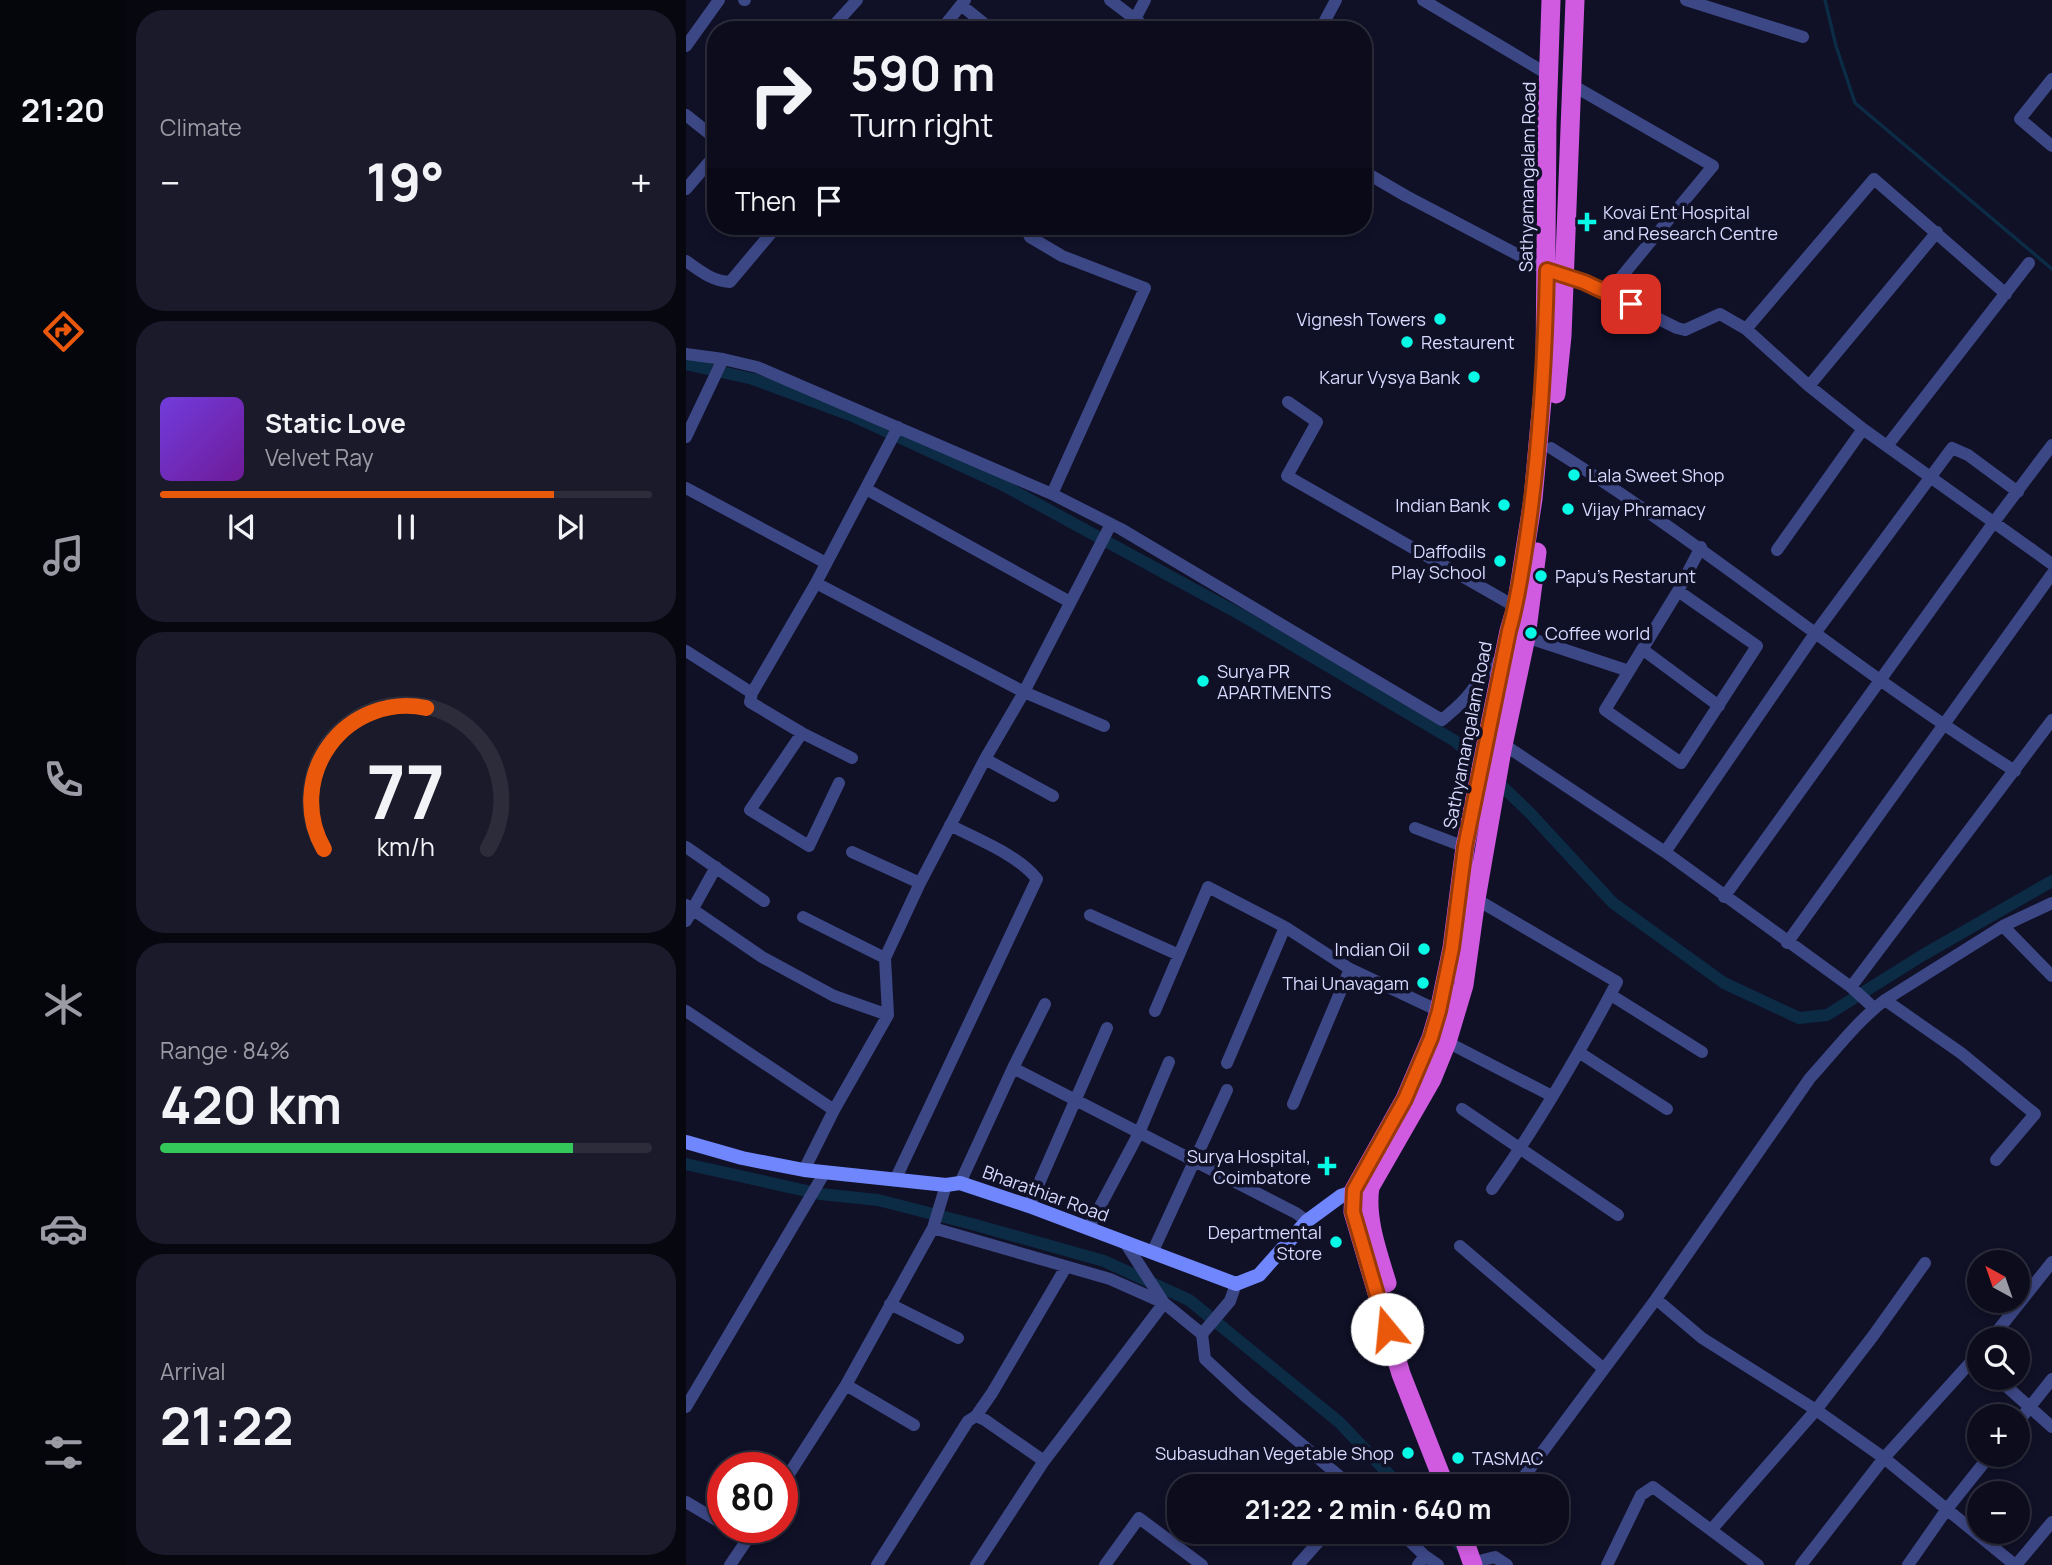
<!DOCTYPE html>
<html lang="en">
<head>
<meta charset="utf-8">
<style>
	body { margin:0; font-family:Manrope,sans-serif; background:#1a1a2a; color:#f1f3f6; height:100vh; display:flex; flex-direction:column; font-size:26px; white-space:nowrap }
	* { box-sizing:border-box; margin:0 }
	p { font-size:23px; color:#9a9ba4 }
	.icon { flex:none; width:38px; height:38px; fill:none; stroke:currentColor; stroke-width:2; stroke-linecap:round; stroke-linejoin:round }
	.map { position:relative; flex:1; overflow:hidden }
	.sheet { display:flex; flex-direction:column; gap:10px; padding:10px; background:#070710; width:560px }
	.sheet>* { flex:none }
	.guide { position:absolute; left:21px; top:21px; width:665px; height:214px; border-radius:28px; box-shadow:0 4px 10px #0003,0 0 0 2px #2c2c3b; background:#0c0c1d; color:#f1f3f6; overflow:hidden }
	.needle { width:46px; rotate:320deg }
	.buttons { position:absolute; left:1281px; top:1250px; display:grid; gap:14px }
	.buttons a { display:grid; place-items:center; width:63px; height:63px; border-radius:50%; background:#0c0c1d; box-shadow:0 4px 10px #0003,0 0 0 2px #2c2c3b; font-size:35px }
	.speed { position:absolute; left:21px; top:1452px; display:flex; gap:14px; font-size:35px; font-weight:700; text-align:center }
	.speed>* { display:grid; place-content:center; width:91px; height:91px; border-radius:50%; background:#0c0c1d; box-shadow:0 4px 10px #0003,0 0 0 2px #2c2c3b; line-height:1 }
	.speed .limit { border:10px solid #d22; background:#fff; color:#111 }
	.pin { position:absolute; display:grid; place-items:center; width:60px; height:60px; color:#fff; margin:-30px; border-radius:14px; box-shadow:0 4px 10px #0006 }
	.me { position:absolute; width:77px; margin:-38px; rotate:343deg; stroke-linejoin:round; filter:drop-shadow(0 0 5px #0008) }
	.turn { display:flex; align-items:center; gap:24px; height:147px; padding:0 28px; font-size:32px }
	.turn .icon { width:91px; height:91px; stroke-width:2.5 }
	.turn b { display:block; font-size:49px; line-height:60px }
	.then { display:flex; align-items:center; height:66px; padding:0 28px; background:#0003; gap:14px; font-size:26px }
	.big { font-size:52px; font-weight:700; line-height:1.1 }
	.sheet .tile { flex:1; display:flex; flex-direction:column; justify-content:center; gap:10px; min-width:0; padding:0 24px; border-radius:28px; background:#1a1a2a }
	.sheet .dial { align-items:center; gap:0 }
	.dial svg { height:182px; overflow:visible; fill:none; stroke:#2c2c3b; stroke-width:7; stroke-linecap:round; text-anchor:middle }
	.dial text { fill:#f1f3f6; stroke:none }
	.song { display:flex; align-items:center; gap:21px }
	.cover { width:84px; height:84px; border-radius:10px; background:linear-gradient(135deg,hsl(260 70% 55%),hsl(280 70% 35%)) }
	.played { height:7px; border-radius:4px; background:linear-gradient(90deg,#ea580c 80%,#2c2c3b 80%) }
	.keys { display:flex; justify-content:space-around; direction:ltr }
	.heat { display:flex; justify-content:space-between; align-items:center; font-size:38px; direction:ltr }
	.charge { height:10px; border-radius:5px; background:linear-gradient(90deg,#34c759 84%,#2c2c3b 0) }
	.trip { position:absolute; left:481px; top:1474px; width:402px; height:70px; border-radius:28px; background:#0c0c1d; box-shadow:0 4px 10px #0003,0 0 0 2px #2c2c3b; font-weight:700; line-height:70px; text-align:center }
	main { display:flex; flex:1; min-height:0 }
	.menu { display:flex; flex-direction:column; width:126px; justify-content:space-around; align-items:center; background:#05050c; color:#9a9ba4 }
	.menu .icon { width:49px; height:49px }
	.menu .active { color:#ea580c }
	.menu b { font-size:32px; color:#f1f3f6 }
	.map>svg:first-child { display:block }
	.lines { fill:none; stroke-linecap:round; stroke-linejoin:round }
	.stream { stroke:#0c2b45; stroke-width:3.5 }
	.canal { stroke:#0c2b45; stroke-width:12 }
	.minor { stroke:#3c4785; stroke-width:12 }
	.secondary { stroke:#7086fc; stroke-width:14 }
	.trunk { stroke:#d05be0; stroke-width:19 }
	.route-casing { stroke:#983908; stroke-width:18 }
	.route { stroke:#ea580c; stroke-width:12 }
	.poi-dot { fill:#07fae6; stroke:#101027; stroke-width:2.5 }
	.labels { text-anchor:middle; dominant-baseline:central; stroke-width:7; stroke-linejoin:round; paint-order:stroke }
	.street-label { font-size:18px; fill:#d7dafe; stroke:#101027 }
	.poi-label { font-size:18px; fill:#d7dafe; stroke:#101027; text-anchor:end }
</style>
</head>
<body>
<main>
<nav class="menu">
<b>21:20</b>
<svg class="icon active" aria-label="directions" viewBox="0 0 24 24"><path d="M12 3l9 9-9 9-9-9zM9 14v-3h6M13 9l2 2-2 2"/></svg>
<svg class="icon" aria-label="music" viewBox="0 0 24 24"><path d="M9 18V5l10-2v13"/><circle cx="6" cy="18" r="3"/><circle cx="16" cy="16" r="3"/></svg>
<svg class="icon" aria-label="phone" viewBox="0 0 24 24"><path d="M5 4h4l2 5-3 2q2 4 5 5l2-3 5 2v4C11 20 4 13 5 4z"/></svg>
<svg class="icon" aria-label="climate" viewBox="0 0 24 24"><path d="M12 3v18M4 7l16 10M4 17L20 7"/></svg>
<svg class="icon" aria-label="car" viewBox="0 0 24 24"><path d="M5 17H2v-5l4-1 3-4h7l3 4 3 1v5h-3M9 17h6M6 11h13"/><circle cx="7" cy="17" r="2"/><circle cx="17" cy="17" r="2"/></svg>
<svg class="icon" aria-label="filters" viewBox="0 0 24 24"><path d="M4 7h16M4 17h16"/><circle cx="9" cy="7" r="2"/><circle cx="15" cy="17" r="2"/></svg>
</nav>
<section class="sheet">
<div class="tile"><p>Climate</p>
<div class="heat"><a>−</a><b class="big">19°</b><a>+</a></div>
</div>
<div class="tile">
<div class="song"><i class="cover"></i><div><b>Static Love</b><p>Velvet Ray</p></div></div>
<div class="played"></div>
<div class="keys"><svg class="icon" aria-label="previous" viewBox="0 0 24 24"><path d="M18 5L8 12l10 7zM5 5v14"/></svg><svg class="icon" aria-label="pause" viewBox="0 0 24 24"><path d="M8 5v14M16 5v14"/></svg><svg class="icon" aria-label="next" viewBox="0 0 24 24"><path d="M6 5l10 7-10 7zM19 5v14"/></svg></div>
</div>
<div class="tile dial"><svg viewBox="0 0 100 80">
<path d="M14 69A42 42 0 1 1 86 69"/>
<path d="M14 69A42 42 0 0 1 59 7" stroke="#ea580c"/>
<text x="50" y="56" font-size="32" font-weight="700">77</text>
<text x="50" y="72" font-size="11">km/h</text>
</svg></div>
<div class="tile"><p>Range · 84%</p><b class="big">420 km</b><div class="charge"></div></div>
<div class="tile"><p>Arrival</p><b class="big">21:22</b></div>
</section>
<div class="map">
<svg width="1366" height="1565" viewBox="0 0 1366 1565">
	<rect width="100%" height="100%" fill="#101027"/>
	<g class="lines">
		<path class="stream" d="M1139,0L1150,46L1169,103L1366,269"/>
		<path class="canal" d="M0,364L67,379L167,416L315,484L559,617L769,741L844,813L927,903L1038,983L1113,1018L1141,1015L1237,955L1366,881
			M0,1164L134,1194L192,1200L286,1224L418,1261L503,1300L653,1422L714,1486
			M759,1531L779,1550"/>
		<path class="minor" d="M58,0H59
			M424,0L449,19L442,30
			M459,0L449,19L463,30
			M737,0L863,75
			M1000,0L1117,37
			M275,5L306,30
			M159,30L150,23L171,0
			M255,30L279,0
			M634,30L650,0
			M0,46L33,0
			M1366,79L1334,119L1366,146
			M886,85L1027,166L922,293
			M0,115L30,139
			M677,171L720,196L861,270L898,282L991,328L999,330L1034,314L1060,329L1123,386L1177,429L1366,564
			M0,189L30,154
			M339,226L344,237L376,256L459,288L366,494
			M0,261C14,271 26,281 44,282L91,226
			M1060,329L1188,179L1320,294
			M0,354L37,359L71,367L366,494L435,529L756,720C765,712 777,703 784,693C796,677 800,666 819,658
			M1123,386L1251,232
			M602,402L631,422L601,476L830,607
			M0,437L37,359
			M1201,446L1343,263
			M865,448C1025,548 1169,671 1329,771
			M0,488L140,563
			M180,489L384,602
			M1091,550L1177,429
			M130,583L338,692L418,726
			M840,637L943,671L992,591L1015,547
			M956,649L1033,706
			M0,651L66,693L130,583L212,427
			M943,671L919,710L995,763L1071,646L992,591
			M66,693L64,702L116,733L166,758
			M116,733L64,810L123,846L153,783
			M817,744L979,852L1165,987L1188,1008
			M299,759L367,796
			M729,828L779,847
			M0,847L78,901
			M166,852L234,883
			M979,852L1130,632L1266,448L1282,455L1332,492
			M1038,897L1308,522L1366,445
			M790,899L931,982C893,1054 853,1123 806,1189
			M0,905L76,957L148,996L202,1015
			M404,915L493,955
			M117,917L199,958
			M0,921L30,867
			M1317,926L1366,976
			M1101,943L1366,574
			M1165,987L1366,720
			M925,995L1016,1052
			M1199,1000L1275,1053L1349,1114L1310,1160
			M0,1011L148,1110
			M469,1011L522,887L599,927L664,969L753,1011
			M761,1042L866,1096
			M894,1053L981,1109
			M541,1063L599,927
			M327,1068L610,1213L621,1221
			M607,1104L664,969
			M776,1109L932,1215
			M118,1170L148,1110L202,1015L199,958L234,883L299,759L338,692L425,524
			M210,1178L351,879C331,854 292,840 264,825
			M274,1183L327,1068L359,1004
			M343,1206L421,1028
			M247,1228L424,1279L478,1303L516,1334
			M402,1229L453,1133L483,1062
			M774,1246L918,1369
			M466,1253L541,1090
			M550,1284L544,1301L516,1334L519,1359L560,1397L665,1486
			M970,1299L1016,1338L1130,1410L1198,1458L1329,1565
			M204,1304L272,1338
			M1305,1339L1366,1262
			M1310,1377L1366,1427
			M160,1385L228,1425
			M0,1407L139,1172
			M290,1416L306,1393L380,1267
			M1332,1422L1366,1379
			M96,1485L160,1385L247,1228L260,1185
			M831,1486L970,1299L1124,1078C1148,1052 1171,1021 1199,1000L1317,926L1366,903
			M0,1502L37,1524
			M42,1528L62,1539
			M1026,1529L1130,1410L1187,1336L1239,1263
			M713,1531L739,1556L732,1565
			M791,1540L798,1531
			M739,1556L752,1565
			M797,1560L809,1557L821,1565
			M44,1565L69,1528
			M191,1565L282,1421L290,1416L299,1420L358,1461L478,1303L440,1244
			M290,1565L358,1461
			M419,1565L453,1518L516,1565
			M612,1565L642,1531
			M921,1565L955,1495L967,1487L1072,1565
			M1115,1565L1198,1458L1293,1353
			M1222,1565L1261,1509L1305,1454
			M1330,1565L1366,1522"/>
		<path class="secondary" d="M0,1142L56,1158L118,1170L260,1185L274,1183L343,1206L550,1284L573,1275L621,1221L655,1196L676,1189"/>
		<path class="trunk" d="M870,394L876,336L889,0
			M701,1283C692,1253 679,1218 684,1187L746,1079L761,1042L778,985L790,899L816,750L840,637L851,552
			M759,1486L715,1374L667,1212L668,1190L719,1099L745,1038L753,1011L766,948L779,847L823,631L830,607L847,499L859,368L861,121L865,0
			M775,1531L787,1565"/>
	</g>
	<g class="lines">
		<defs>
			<path id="route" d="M701,1329L667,1212L668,1190L719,1099L745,1038L753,1011L766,948L779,847L823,631C832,600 836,569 841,537C854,448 859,360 861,270L898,282L945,304"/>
		</defs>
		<use href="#route" class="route-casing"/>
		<use href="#route" class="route"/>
	</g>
	<g class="poi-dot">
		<path d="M897.5 211.5h7v7h7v7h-7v7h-7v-7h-7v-7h7z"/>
		<circle cx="754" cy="319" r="7"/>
		<circle cx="721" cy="342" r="7"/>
		<circle cx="788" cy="377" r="7"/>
		<circle cx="888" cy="475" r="7"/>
		<circle cx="818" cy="505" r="7"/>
		<circle cx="882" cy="509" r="7"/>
		<circle cx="814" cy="561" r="7"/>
		<circle cx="855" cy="576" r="7"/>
		<circle cx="845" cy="633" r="7"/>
		<circle cx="517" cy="681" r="7"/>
		<circle cx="738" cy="949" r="7"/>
		<circle cx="737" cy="983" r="7"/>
		<path d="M637.5 1155.5h7v7h7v7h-7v7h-7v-7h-7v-7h7z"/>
		<circle cx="650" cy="1242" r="7"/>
		<circle cx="722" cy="1453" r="7"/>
		<circle cx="772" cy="1458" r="7"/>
	</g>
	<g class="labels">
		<g class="street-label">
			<text transform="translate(841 177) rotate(-89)">Sathyamangalam Road</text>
			<text transform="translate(781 735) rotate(-79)">Sathyamangalam Road</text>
			<text transform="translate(360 1193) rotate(20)">Bharathiar Road</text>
		</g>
		<g class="poi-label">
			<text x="917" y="212" text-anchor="start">Kovai Ent Hospital<tspan x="917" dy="21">and Research Centre</tspan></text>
			<text x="740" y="319">Vignesh Towers</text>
			<text x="735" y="342" text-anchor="start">Restaurent</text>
			<text x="774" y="377">Karur Vysya Bank</text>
			<text x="902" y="475" text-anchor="start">Lala Sweet Shop</text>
			<text x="804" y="505">Indian Bank</text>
			<text x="896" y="509" text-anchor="start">Vijay Phramacy</text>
			<text x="800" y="551">Daffodils<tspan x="800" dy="21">Play School</tspan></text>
			<text x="869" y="576" text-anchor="start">Papu's Restarunt</text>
			<text x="859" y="633" text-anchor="start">Coffee world</text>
			<text x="531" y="671" text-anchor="start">Surya PR<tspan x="531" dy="21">APARTMENTS</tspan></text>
			<text x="724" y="949">Indian Oil</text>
			<text x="723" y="983">Thai Unavagam</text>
			<text x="625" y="1156">Surya Hospital,<tspan x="625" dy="21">Coimbatore</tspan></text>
			<text x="636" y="1232">Departmental<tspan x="636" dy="21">Store</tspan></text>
			<text x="708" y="1453">Subasudhan Vegetable Shop</text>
			<text x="786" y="1458" text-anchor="start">TASMAC</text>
		</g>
	</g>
</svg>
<div class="buttons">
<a><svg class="needle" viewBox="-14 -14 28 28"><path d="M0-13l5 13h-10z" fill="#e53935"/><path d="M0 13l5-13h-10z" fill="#9a9ba4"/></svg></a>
<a><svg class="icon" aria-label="search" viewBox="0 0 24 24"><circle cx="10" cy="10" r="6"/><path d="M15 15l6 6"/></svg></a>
<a>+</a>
<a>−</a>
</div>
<div class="speed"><div class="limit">80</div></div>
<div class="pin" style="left:945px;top:304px;background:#d93025"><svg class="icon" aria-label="arrive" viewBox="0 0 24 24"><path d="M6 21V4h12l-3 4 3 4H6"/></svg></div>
<svg class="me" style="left:701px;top:1329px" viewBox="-20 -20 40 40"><circle r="19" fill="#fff"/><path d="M0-13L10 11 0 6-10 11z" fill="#ea580c"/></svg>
<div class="trip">21:22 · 2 min · 640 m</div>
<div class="guide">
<div class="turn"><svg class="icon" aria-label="right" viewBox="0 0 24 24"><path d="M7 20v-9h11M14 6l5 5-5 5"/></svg><div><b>590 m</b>Turn right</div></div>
<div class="then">Then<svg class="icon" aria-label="arrive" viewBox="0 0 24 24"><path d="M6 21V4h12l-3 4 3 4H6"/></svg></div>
</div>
</div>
</main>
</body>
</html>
